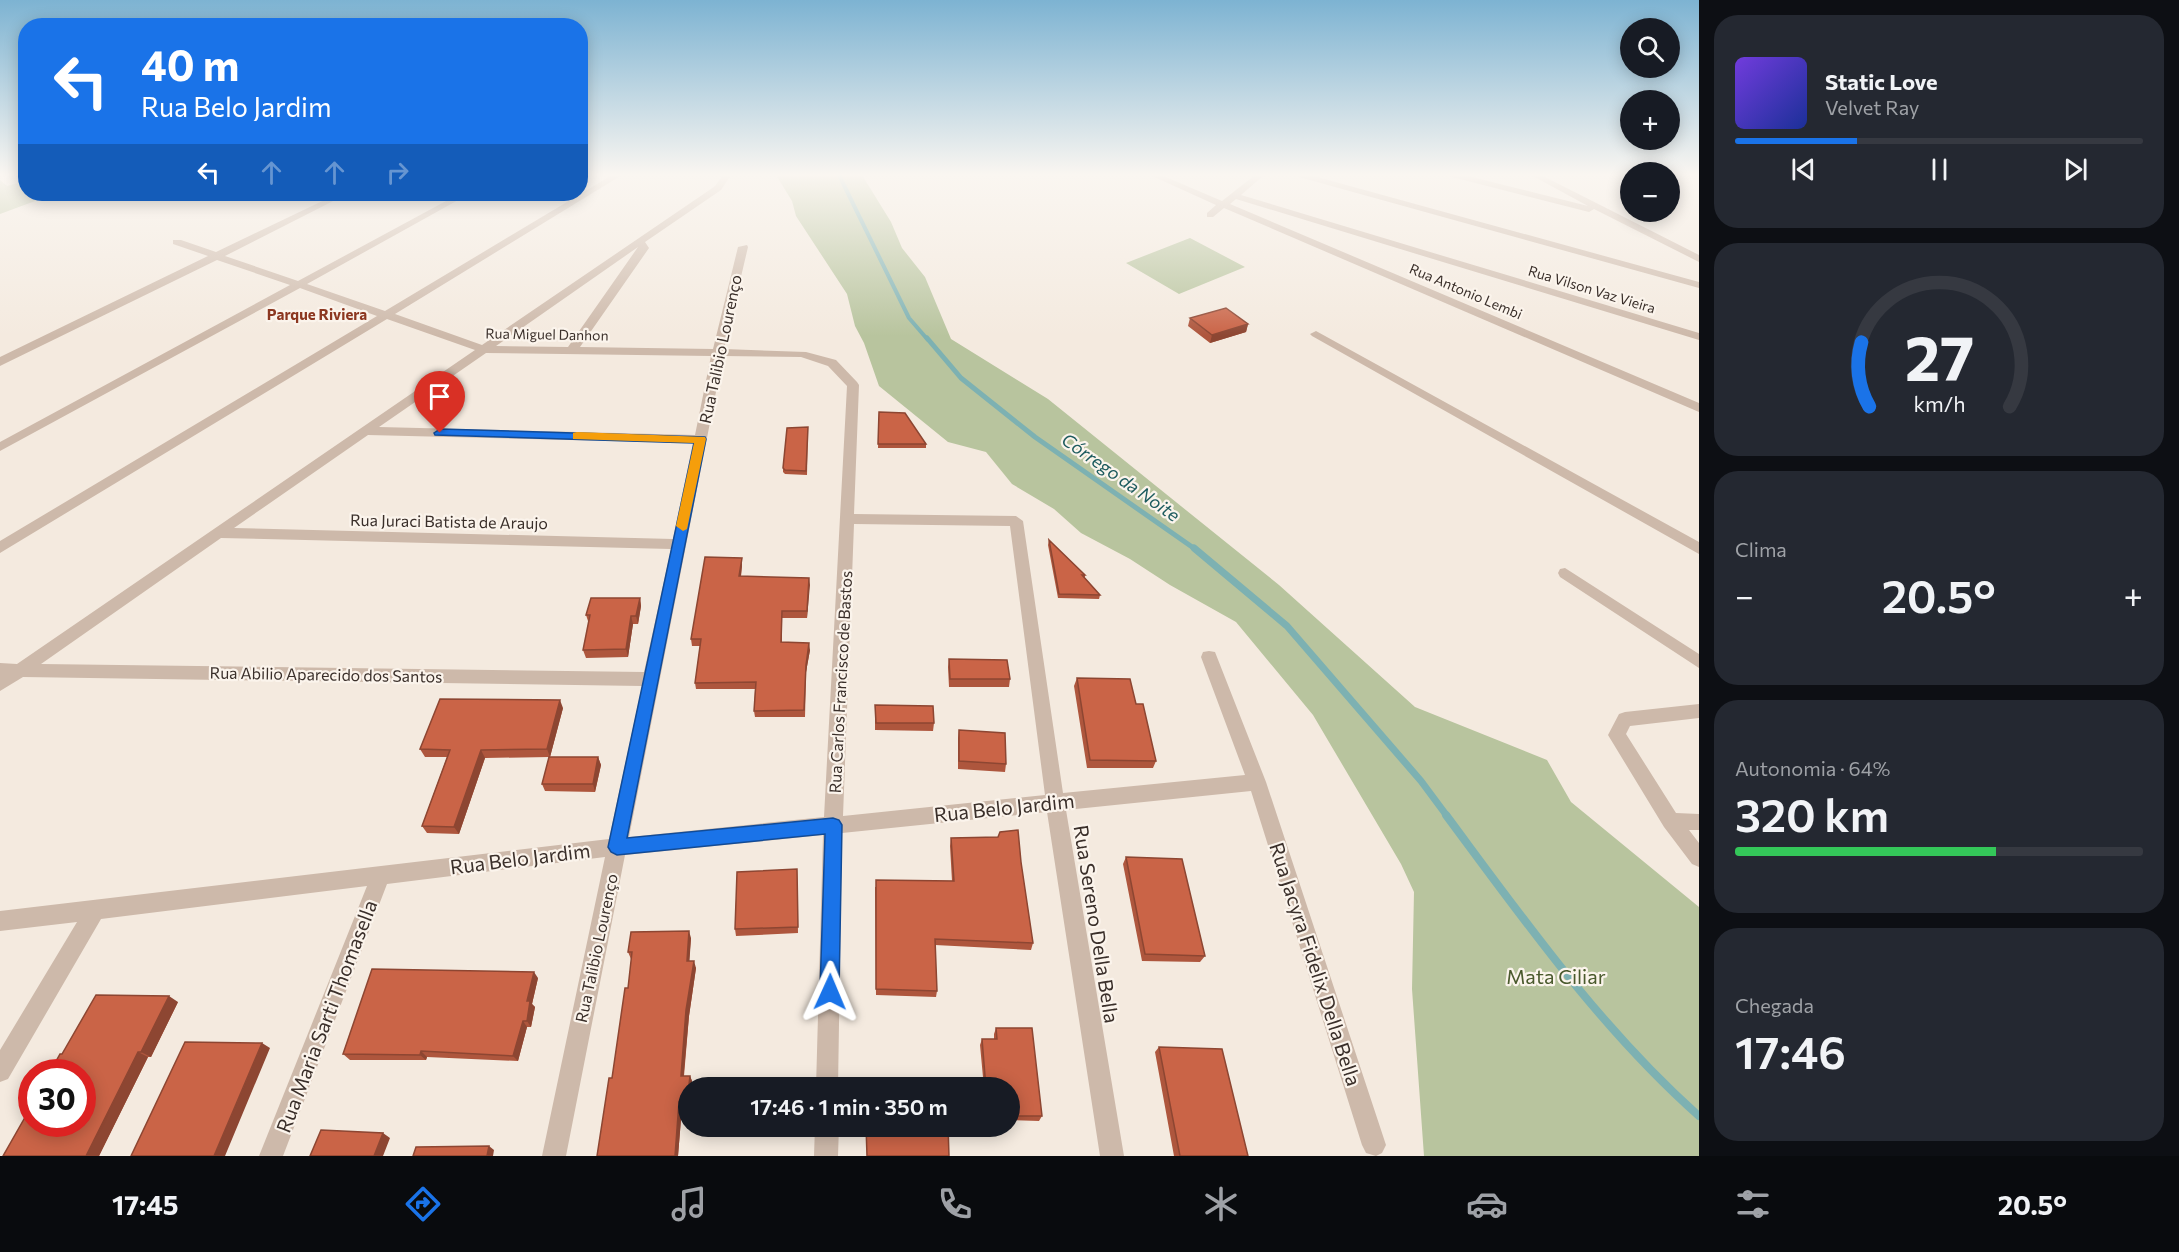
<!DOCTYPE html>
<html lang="pt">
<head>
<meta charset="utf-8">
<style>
	body { margin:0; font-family:Commissioner,sans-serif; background:#242831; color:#f1f3f6; height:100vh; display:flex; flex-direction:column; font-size:22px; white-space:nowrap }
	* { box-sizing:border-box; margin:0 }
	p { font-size:20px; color:#9ea1a6 }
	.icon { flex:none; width:33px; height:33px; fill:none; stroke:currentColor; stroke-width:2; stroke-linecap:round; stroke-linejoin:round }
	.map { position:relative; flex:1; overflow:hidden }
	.details { display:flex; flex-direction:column; gap:15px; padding:15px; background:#0d0f14; width:480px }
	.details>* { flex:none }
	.hud { position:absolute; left:18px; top:18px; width:570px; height:183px; border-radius:24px; box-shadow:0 3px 15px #0003; background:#1a73e8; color:#fff; overflow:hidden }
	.buttons { position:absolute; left:1620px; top:18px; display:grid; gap:12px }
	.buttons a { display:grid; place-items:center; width:60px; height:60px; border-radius:50%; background:#171b24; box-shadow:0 3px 15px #0003; font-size:30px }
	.speed { position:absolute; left:18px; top:1059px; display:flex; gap:12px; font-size:30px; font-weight:700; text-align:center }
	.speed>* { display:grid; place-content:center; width:78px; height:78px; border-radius:50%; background:#171b24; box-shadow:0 3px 15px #0003; line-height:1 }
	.speed .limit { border:9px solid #d22; background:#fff; color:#111 }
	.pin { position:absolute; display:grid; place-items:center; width:51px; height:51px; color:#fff; margin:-62px -26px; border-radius:50% 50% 50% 0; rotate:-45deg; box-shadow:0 0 6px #0007 }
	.pin .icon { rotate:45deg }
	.me { position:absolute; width:66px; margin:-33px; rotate:1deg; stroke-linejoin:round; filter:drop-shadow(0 0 4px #0008) }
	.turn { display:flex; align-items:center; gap:21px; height:126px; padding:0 24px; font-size:27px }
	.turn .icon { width:78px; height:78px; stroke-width:2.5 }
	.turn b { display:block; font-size:42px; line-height:51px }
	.lanes { display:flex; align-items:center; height:57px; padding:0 24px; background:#0003; justify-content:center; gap:30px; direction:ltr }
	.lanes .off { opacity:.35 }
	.big { font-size:45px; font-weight:600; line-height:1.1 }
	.details .tile { flex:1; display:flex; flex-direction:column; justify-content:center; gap:9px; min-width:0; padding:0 21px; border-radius:24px; background:#242831 }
	.details .dial { align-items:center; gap:0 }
	.dial svg { height:156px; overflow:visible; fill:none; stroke:#363941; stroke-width:7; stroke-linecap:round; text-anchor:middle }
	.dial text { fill:#f1f3f6; stroke:none }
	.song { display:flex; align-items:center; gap:18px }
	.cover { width:72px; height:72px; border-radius:9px; background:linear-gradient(135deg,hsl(260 70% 55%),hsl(230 70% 35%)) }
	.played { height:6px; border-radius:3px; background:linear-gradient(90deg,#1a73e8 30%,#363941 30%) }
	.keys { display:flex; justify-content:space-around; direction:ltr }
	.heat { display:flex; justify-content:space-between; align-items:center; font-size:33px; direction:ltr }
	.charge { height:9px; border-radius:4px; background:linear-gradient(90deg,#34c759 64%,#363941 0) }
	.trip { position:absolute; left:678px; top:1077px; width:342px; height:60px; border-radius:30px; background:#171b24; box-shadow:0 3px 15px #0003; font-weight:600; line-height:60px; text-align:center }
	.menu { display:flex; height:96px; justify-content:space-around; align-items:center; background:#090b0e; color:#9ea1a6 }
	.menu .icon { width:42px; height:42px }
	.menu .current { color:#1a73e8 }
	.menu b { font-size:27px; color:#f1f3f6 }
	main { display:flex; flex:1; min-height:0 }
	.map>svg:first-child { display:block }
	.green { fill:#b8c49e }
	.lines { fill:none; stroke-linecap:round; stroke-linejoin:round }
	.stream-far3 { stroke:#7db1b2; stroke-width:4 }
	.stream-far2 { stroke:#7db1b2; stroke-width:5 }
	.stream-far1 { stroke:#7db1b2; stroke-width:7 }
	.stream { stroke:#7db1b2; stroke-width:8 }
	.minor { fill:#cdb9aa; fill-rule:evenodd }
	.wall { fill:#ae563d }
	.shaded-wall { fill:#8d4632 }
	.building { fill:#ca6447; stroke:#8d4632; stroke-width:1.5 }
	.route { fill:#1a73e8; stroke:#114b97; stroke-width:1.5 }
	.slow { fill:#f59e0b }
	.labels { text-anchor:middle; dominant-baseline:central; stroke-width:4.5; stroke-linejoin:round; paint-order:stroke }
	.far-street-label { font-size:14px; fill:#3a2f2a; stroke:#fbf4ec }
	.far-neighbourhood-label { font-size:15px; font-weight:bold; fill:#8c3720; stroke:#fbf4ec }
	.street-label { font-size:16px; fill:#3a2f2a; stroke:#fbf4ec }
	.water-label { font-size:18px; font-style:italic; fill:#1d5b5e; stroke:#fbf4ec }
	.near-street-label { font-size:20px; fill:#3a2f2a; stroke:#fbf4ec }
	.near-park-label { font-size:20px; fill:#4a5a2d; stroke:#fbf4ec }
</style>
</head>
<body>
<main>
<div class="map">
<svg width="1699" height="1156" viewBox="0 0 1699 1156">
	<rect width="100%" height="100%" fill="#f4eadf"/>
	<path class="green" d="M776,175H862L891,222L902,248L925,277L951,339L1048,399L1279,585L1415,707L1547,760L1571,802L1699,907V1156H1424L1412,989L1414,892L1401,864L1313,715L1236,622L1170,585L1130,559L1081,533L1054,509L1012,484L986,452L948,442L879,386L864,343L855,326L847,294L796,216L792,201Z
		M0,180L7,186L25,181L26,194H54L0,214Z
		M1190,238L1245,267L1179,294L1126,263Z"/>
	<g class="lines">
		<path class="stream-far3" d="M839,175L909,318L928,340"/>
		<path class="stream-far2" d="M927,338L961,378L1035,437L1195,549"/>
		<path class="stream-far1" d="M1194,548L1287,626L1421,781L1447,816"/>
		<path class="stream" d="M1446,815C1524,920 1601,1029 1699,1116"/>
		<path class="minor" d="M612,175H622L395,314L482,345L708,191L715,186L723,175H731L721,190L645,242L649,248L580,347L713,349L738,247L747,245L748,247L724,349L806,352L836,360L857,382L859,385L854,514L1016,516L1023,521L1063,793L1245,775L1201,657L1203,652L1209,651L1215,652L1266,782L1386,1145L1382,1153L1376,1156L1366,1153L1362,1145L1251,791L1066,810L1124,1156H1100L1047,812L842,833L838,1088H816L823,835L625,855L566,1156H542L605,857L387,884L283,1156H259L367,886L101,919L8,1079L0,1082V1050L77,922L0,931V911L609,839L642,686L23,677L0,691V663L17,664L475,350L387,319L0,553V541L377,316L300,288L0,451V442L290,285L217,260L4,364L0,366V357L208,256L173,244V240H181L216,252L337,194H347L225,256L298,281L459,194H469L307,284L385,311ZM638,247L568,347L496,346ZM486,353L711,356L695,435L379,427ZM723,356L801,357L828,366L847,386L824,817L629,837ZM368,435L693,443L673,539L234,528ZM854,524L1010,526L1045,795L843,816ZM221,538L671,549L644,672L41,664Z
			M1150,175H1161L1222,201L1255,175H1264L1241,195L1699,333V340L1236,199L1230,204L1699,403V412L1224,208L1213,217H1207V213L1216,205Z
			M1298,175H1310L1699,282V288L1299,177Z
			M1451,175H1464L1588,206L1531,175H1541L1699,255V262L1594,209L1589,212L1452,177Z
			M1316,331L1699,542V554L1312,336L1310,334Z
			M1565,568L1699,654V668L1560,577L1558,573L1560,569Z
			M1699,704V718L1630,726L1626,734L1676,813L1699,814V830H1689L1699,843V867L1692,864L1664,827L1608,735L1619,714L1625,712Z
			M815,1126H839L838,1156H814Z"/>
	</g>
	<path class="wall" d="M1190,318L1248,324L1246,332L1210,343L1188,326Z
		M879,412L926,444V448H878Z
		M808,427L807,475L785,474L783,472V468Z
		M1049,540L1085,575V578L1100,595L1099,599L1058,598L1048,545Z
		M742,565L741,577L809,578L807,618H782V642L810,650L806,672L805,717H755L754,711L755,689H696L695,683L700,646H692L691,639Z
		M640,598L641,606L638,624H633L628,657L586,658L583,650L589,624L586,615Z
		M949,659L1010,679L1009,687H949L948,667Z
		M1077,678L1136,704L1156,761L1153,768H1087L1074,686Z
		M875,705L934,723L933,731L875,730Z
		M563,708L550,757H598L601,765L595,792L545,791L542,784L549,757L485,758L459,834L427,833L422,826L447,757H425L420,749Z
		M959,730L1006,764L1005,772L958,769V738Z
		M951,838L1021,862L1033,943L1031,950L935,945L937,991L936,997L876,995L875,887L952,881L950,846Z
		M1126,857L1205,956L1200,962L1142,961L1123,864Z
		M797,869L798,933L736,936L735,929Z
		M691,938L689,961L696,968L689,1016L684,1076H690L692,1081L691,1088H688V1106L682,1107L678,1156H597L612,1078L628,988L632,959H631L628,952Z
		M538,978L532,1004L535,1007L531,1027H527L518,1061L427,1057L426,1060H350L343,1054Z
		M178,1002L151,1057H148L99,1156H3L62,1054Z
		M996,1028L1042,1116L1039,1121L1010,1120V1088H984L980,1045L982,1039H994V1034Z
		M1159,1047L1248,1156H1174L1155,1052Z"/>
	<path class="shaded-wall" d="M1248,324L1246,332L1210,343L1212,335Z
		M742,558V565L740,583L739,576Z
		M809,578L810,585L807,618V611Z
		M640,598L641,606L638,624L636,616Z
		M631,616L633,624L628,657L626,649Z
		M809,643L810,650L806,672L805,717L806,665Z
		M560,700L563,708L550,757L547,749Z
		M481,750L485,758L459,834L454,827Z
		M598,757L601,765L595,792L593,784Z
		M689,931L691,938L689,968L687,961Z
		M694,961L696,968L689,1016L683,1082L681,1076L686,1010Z
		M534,972L538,978L532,1004L535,1007L531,1027L527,1021V1001Z
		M169,996L178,1002L151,1057L141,1052Z
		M523,1021L527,1027L518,1061L513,1056Z
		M262,1043L270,1048L225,1156H214Z
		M421,1051L427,1057L426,1060L420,1055Z
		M138,1052L148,1057L99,1156H86Z
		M690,1076L692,1081L691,1088H689Z
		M679,1102L682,1107L678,1156H675Z
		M383,1133L390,1138L383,1156H374Z
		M489,1146L494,1150L493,1156H487Z"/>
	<path class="building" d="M1226,308L1248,324L1212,335L1190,318Z
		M879,412L905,413L926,444H878Z
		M808,427L806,471L785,470L783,468L787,428Z
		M1049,540L1085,575H1082L1100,595L1059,594Z
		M705,557L742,558L739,576L809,578L807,611H782L781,642L809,643L806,665L804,710L754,711L756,682L695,683L701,639H691Z
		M591,598H640L636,616H631L626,649L583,650L590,615H586Z
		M949,659L1007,660L1010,679H950Z
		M1077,678L1130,679L1136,704H1143L1156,761L1090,760Z
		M440,699L560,700L547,749L481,750L454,827L422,826L450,750L420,749Z
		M875,705L933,706L934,723H876Z
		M959,730L1005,733L1006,764L959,761Z
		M549,757H598L593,784H542Z
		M1018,830L1021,862L1033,943L935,939L937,991L876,989V880L954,881L951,838L998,837L1000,832Z
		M1126,857L1182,859L1205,956L1145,954Z
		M797,869L798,927L735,929L737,872Z
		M689,931L687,961H694L686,1010L681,1076H690L687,1101L679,1102L675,1156H597L609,1078H612L625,988H628L632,952H628L631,932Z
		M372,969L534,972L527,1001H530L527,1021H523L513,1056L421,1051L420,1055L343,1054Z
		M96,995L169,996L141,1052H138L86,1156H3L32,1105V1124H82V1072H50L60,1054H62Z
		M996,1028H1032L1042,1116H1010V1088H986L982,1039H997Z
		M185,1042L262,1043L214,1156H131Z
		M1159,1047L1222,1049L1248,1156H1180Z
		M866,1126H948L949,1156H867Z
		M321,1130L383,1133L374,1156H310Z
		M489,1146L487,1156H413L416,1147Z"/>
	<linearGradient id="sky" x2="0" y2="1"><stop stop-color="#7db3d2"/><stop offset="0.52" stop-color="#faf6f1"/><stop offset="1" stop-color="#faf6f1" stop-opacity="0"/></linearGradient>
	<rect width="1699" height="336" fill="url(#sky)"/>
	<path class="route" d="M440,429L705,437L706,439L627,838L833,818L839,820L842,825L839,992L836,999L830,1002L823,999L820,992L825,834L617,855L611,852L608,847L694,443L435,435L434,433Z"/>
	<path class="slow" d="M577,432L705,437L706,439L687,529L683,531L676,526L694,443L573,439V433Z"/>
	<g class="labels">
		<g class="far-street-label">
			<text transform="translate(1592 289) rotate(17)">Rua Vilson Vaz Vieira</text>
			<text transform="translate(1466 291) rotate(23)">Rua Antonio Lembi</text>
			<text transform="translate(547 334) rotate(1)">Rua Miguel Danhon</text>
		</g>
		<g class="far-neighbourhood-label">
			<text x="317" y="314">Parque Riviera</text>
		</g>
		<g class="street-label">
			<text transform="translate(720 349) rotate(-78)">Rua Talibio Lourenço</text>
			<text transform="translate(449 521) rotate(1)">Rua Juraci Batista de Araujo</text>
			<text transform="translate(326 674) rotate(1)">Rua Abilio Aparecido dos Santos</text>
			<text transform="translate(840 682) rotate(-87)">Rua Carlos Francisco de Bastos</text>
			<text transform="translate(596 948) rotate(-78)">Rua Talibio Lourenço</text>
		</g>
		<g class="water-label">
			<text transform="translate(1121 477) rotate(35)">Córrego da Noite</text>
		</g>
		<g class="near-street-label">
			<text transform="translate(1004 807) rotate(-6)">Rua Belo Jardim</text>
			<text transform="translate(520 858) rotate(-7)">Rua Belo Jardim</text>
			<text transform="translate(1097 924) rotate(81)">Rua Sereno Della Bella</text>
			<text transform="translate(1316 964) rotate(72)">Rua Jacyra Fidelix Della Bella</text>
			<text transform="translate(326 1016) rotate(-69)">Rua Maria Sarti Thomasella</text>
		</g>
		<g class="near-park-label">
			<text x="1556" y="976">Mata Ciliar</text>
		</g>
	</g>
</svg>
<div class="buttons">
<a><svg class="icon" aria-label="search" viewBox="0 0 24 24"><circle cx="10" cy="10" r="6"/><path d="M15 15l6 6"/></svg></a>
<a>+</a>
<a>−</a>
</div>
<div class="speed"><div class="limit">30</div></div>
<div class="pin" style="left:440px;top:433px;background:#d93025"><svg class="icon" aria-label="arrive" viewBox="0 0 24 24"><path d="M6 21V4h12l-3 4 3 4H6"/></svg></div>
<svg class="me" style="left:830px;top:992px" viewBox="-20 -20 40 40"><path d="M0-17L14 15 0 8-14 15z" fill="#1a73e8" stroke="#fff" stroke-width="4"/></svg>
<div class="trip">17:46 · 1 min · 350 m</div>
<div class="hud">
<div class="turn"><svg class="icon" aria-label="left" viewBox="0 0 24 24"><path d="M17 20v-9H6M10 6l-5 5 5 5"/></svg><div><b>40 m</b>Rua Belo Jardim</div></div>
<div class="lanes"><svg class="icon" aria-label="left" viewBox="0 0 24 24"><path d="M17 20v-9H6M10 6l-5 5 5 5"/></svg><svg class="icon off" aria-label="ahead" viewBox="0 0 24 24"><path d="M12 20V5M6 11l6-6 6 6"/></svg><svg class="icon off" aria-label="ahead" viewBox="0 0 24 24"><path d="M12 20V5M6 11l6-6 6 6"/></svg><svg class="icon off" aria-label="right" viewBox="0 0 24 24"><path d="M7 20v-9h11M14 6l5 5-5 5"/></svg></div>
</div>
</div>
<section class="details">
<div class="tile">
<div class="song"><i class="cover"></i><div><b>Static Love</b><p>Velvet Ray</p></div></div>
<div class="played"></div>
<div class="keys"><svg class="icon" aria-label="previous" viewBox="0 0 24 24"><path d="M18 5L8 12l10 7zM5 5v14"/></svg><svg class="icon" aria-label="pause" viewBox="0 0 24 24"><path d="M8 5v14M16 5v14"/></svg><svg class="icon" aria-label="next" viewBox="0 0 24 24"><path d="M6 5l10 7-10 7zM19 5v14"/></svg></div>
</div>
<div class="tile dial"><svg viewBox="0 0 100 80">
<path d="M14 69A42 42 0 1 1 86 69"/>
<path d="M14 69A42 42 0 0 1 10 36" stroke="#1a73e8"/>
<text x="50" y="56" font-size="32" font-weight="700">27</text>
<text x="50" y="72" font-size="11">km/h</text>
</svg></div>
<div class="tile"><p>Clima</p>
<div class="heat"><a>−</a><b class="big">20.5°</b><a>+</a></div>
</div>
<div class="tile"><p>Autonomia · 64%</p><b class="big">320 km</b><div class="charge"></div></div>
<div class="tile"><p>Chegada</p><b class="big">17:46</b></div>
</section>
</main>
<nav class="menu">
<b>17:45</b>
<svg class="icon current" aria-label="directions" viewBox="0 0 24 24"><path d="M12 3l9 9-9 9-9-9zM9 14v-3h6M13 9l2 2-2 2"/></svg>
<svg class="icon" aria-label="music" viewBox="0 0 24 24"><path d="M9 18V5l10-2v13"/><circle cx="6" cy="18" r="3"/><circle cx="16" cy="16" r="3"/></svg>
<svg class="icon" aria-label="phone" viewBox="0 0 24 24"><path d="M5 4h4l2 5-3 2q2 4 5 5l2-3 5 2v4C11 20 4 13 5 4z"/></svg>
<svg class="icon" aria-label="climate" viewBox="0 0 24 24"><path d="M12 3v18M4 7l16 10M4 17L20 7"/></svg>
<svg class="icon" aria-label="car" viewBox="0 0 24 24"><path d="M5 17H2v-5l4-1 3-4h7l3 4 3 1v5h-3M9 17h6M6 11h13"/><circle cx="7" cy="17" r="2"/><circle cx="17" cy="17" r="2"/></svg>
<svg class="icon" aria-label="filters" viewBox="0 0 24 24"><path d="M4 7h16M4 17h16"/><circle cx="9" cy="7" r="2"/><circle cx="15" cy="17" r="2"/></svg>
<b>20.5°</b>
</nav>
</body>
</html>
